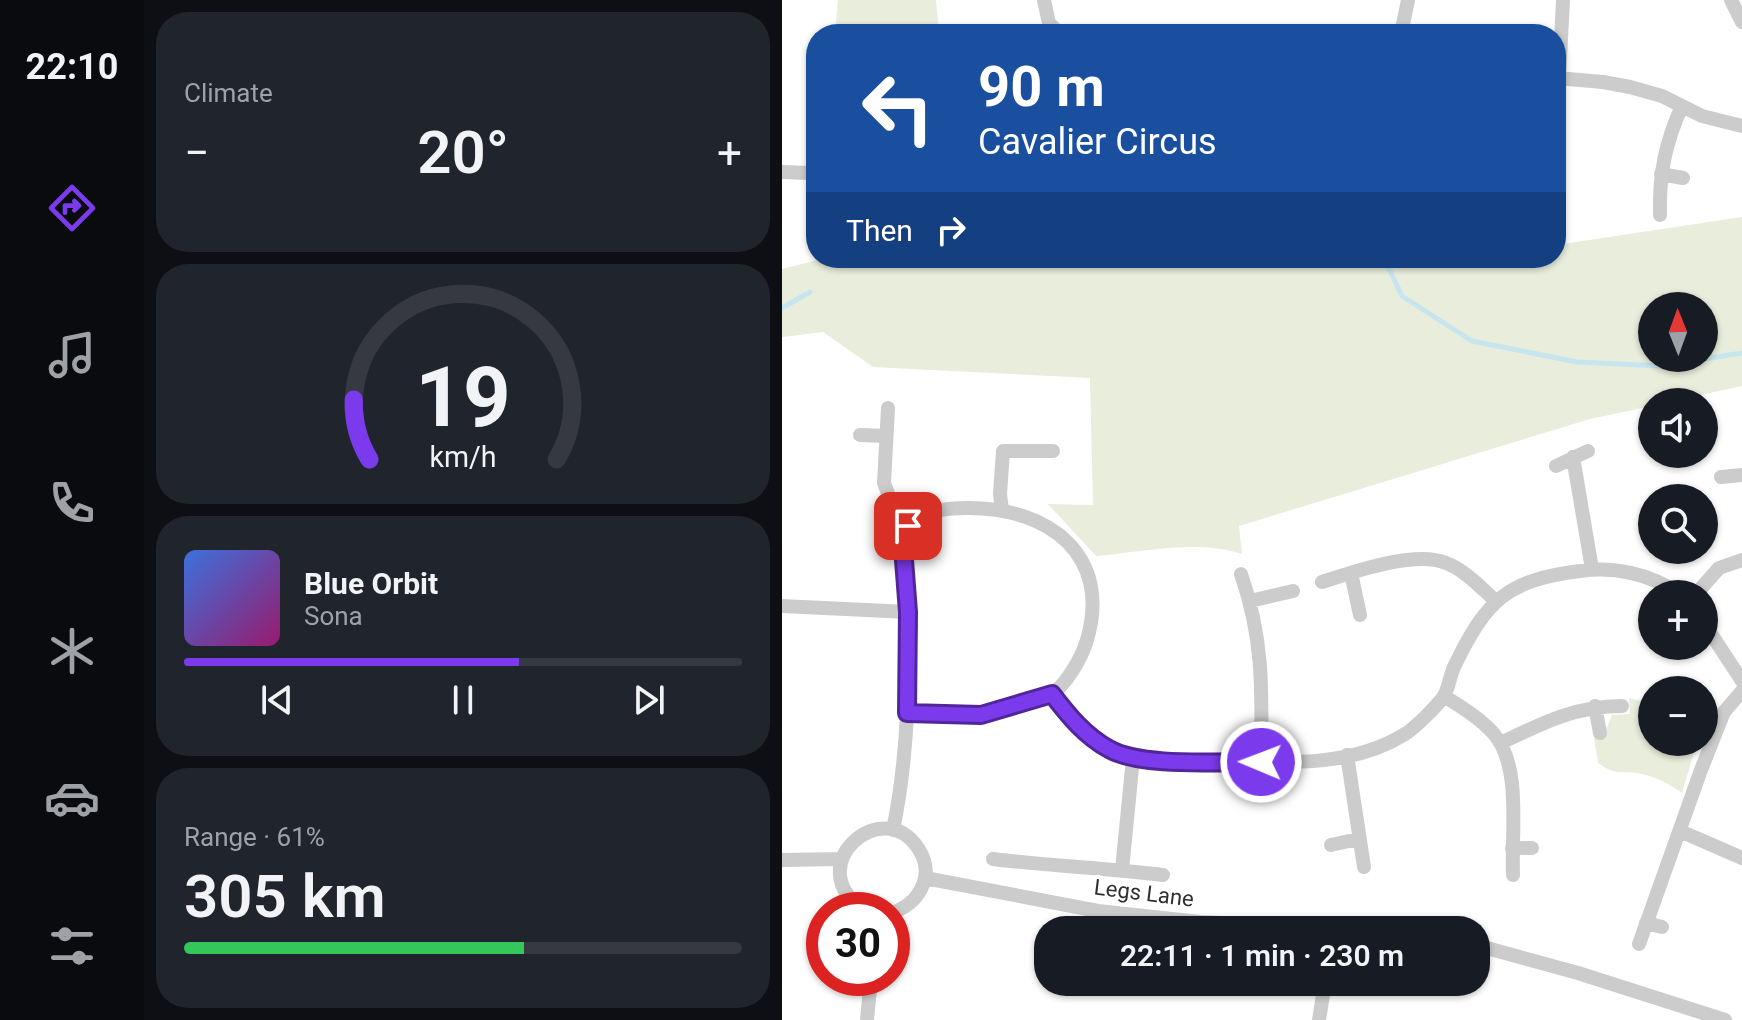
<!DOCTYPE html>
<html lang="en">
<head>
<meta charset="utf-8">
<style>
	body { margin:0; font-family:Roboto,sans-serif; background:#20242c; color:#f1f3f6; height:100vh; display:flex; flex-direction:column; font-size:30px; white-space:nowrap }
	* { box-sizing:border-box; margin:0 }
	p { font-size:26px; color:#9ea1a6 }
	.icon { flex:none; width:44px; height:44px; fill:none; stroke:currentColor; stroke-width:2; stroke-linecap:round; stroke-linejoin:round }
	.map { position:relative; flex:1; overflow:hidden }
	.side { display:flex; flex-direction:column; gap:12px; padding:12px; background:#0d0f14; width:638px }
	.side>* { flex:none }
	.guide { position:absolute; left:24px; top:24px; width:760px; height:244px; border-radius:32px; box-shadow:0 2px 6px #0004; background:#1a4fa0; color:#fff; overflow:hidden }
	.needle { width:52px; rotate:359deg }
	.buttons { position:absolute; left:856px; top:292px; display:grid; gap:16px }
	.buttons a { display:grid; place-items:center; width:80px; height:80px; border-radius:50%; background:#171b24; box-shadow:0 2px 6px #0004; font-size:40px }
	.speed { position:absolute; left:24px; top:892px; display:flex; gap:16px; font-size:40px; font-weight:700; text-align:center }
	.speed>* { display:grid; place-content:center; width:104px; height:104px; border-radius:50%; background:#171b24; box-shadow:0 2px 6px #0004; line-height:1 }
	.speed .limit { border:12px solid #d22; background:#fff; color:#111 }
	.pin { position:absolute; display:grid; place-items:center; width:68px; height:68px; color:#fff; margin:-34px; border-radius:16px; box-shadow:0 4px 12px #0006 }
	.me { position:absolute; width:88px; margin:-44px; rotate:271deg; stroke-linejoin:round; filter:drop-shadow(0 0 6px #0008) }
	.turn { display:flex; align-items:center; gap:28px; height:168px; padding:0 40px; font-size:36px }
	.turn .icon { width:104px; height:104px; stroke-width:2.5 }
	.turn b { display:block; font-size:56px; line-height:68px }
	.then { display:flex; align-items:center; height:76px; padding:0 40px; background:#0003; gap:16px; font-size:30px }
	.big { font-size:60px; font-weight:600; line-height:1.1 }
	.side .widget { flex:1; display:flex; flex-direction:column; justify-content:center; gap:12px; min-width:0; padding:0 28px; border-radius:32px; background:#20242c }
	.side .dial { align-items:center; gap:0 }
	.dial svg { height:208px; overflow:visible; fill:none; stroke:#363941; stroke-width:7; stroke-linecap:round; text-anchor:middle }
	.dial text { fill:#f1f3f6; stroke:none }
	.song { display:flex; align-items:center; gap:24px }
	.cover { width:96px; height:96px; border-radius:12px; background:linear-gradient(135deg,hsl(220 70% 55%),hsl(320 70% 35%)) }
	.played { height:8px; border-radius:4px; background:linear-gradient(90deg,#7c3aed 60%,#363941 60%) }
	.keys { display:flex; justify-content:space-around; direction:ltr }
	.heat { display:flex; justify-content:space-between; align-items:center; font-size:44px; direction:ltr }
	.charge { height:12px; border-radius:6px; background:linear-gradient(90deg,#34c759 61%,#363941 0) }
	.trip { position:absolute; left:252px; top:916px; width:456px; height:80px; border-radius:32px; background:#171b24; box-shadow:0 2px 6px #0004; font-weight:600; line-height:80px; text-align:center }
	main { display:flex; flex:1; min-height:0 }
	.tab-bar { display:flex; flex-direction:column; width:144px; justify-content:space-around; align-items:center; background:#090b0e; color:#9ea1a6 }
	.tab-bar .icon { width:56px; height:56px }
	.tab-bar .on { color:#7c3aed }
	.tab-bar b { font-size:36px; color:#f1f3f6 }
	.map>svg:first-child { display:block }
	.green { fill:#e8eddc; fill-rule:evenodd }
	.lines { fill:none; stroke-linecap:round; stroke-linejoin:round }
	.stream { stroke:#c7e5ee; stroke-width:5 }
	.minor { stroke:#ccc; stroke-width:14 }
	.route-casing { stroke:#51269a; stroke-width:20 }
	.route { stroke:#7c3aed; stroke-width:14 }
	.labels { text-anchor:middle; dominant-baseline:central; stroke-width:8; stroke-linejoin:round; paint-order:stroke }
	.street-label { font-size:22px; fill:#2f2f2f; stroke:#fff }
</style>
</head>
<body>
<main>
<nav class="tab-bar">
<b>22:10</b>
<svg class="icon on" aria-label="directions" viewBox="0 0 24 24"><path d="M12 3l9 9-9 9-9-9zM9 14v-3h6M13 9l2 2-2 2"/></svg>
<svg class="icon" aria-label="music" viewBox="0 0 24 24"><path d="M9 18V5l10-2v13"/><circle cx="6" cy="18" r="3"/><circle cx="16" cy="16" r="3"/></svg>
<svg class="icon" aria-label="phone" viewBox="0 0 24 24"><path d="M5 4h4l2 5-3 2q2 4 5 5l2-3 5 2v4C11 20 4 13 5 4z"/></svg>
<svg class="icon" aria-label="climate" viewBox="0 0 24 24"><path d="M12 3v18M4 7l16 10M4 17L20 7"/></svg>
<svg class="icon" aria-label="car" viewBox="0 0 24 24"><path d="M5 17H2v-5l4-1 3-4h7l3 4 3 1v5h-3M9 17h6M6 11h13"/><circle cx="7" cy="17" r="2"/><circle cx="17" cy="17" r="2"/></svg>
<svg class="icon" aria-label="filters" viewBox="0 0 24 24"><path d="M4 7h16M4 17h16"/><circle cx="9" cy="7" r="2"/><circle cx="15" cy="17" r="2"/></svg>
</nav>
<section class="side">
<div class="widget"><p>Climate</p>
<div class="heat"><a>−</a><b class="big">20°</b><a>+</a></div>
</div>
<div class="widget dial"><svg viewBox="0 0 100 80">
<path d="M14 69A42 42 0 1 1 86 69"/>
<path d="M14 69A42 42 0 0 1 8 46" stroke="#7c3aed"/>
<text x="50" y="56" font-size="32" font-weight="700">19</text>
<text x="50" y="72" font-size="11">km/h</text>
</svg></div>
<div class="widget">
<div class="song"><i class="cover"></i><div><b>Blue Orbit</b><p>Sona</p></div></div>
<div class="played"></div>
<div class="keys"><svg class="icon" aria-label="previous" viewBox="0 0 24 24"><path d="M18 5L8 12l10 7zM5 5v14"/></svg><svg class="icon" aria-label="pause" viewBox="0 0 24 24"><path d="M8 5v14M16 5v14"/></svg><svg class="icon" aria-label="next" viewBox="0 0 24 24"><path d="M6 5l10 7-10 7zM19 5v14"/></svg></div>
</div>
<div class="widget"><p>Range · 61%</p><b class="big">305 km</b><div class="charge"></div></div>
</section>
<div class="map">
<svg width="960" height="1020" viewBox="0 0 960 1020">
	<rect width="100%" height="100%" fill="#fff"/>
	<path class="green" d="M56,0H154L157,34H53Z
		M960,217V386L887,402H870V406L808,419L457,526L460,554C414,539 361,552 314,556L266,504L311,505L308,378L91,367L41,332L0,337V269L43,258H774V245ZM870,306H922V358H870Z
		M847,698L870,704V742H915L900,793C887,784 875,777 859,774C838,769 837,778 816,763L811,732L824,730L830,715L848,714Z"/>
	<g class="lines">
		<path class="stream" d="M602,258L620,296L690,341L795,362L878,366L960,353
			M0,308L28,292"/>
		<path class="minor" d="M262,0L267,23L278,34
			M949,0L960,22
			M397,34L441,32L473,34
			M619,34L626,0
			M774,78L821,82L848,87L880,96L920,116L960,126
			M777,79L781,0
			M0,172L27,173
			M879,174L901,178
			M878,215C877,175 883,143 900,106
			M106,408L102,483L112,509L129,524
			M78,435L104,436
			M791,457L810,569
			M774,466L806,451
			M939,477L960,475
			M220,510L218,494L221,451H271
			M569,573L578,615
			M459,574C482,640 480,693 479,762
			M540,582C571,572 633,550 664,563C683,570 699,588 714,601
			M914,594L937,568L960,560
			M468,601L511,591
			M0,606L126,612
			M922,623L960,681
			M270,694C286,716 306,741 331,752C361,764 396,761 427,761C492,762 566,770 623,734C633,728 656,705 662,696C667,687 668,676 672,667C704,601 724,580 798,571C832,566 869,574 897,594
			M662,696C679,707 698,718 712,734C740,767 729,833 731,875
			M813,706L818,733
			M719,743C760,723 793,706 840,706
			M565,755L582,867
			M111,830C126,758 128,685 126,613C125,586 120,559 122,532C138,510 162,508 187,508C267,508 330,555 305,640C300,657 284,686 268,695C262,699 252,700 245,703C230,708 214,714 198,715C174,716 149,714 125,713
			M898,831L960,858
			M549,845L576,839
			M730,848H750
			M211,859C267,866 324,868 381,875
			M0,860L60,859
			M340,870L351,758
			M143,878L316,911L418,922L579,930
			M82,910C17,867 100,793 136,848C142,857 145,868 143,878C139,896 126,907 110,913
			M864,923L880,927
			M857,944L919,770L942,712L960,691
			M694,945L796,973L943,1020
			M85,1020L89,978
			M537,1020L543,982"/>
	</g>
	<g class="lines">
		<defs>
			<path id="route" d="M126,526L122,532L121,547L126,612L125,713L199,715L270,694C286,715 303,736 327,749C360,768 440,761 479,762"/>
		</defs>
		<use href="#route" class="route-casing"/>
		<use href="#route" class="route"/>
	</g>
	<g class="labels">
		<g class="street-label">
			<text transform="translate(362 893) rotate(7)">Legs Lane</text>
		</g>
	</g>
</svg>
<div class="buttons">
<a><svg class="needle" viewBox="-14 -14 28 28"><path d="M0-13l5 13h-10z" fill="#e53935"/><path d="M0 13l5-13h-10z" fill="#9ea1a6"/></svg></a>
<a><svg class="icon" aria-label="sound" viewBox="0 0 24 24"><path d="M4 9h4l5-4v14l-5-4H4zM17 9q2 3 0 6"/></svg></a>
<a><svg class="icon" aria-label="search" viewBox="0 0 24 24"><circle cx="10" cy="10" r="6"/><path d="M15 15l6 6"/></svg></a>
<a>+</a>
<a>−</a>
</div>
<div class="speed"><div class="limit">30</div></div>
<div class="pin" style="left:126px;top:526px;background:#d93025"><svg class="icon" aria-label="arrive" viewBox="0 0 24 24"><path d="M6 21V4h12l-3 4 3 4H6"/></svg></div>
<svg class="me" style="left:479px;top:762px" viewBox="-20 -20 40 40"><circle r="17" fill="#7c3aed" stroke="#fff" stroke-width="3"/><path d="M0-11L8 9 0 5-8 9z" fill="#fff"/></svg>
<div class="trip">22:11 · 1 min · 230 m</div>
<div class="guide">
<div class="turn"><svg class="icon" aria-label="left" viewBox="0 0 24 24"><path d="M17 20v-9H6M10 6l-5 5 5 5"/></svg><div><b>90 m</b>Cavalier Circus</div></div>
<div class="then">Then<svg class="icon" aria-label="right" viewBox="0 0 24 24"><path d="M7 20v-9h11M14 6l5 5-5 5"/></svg></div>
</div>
</div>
</main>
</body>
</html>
